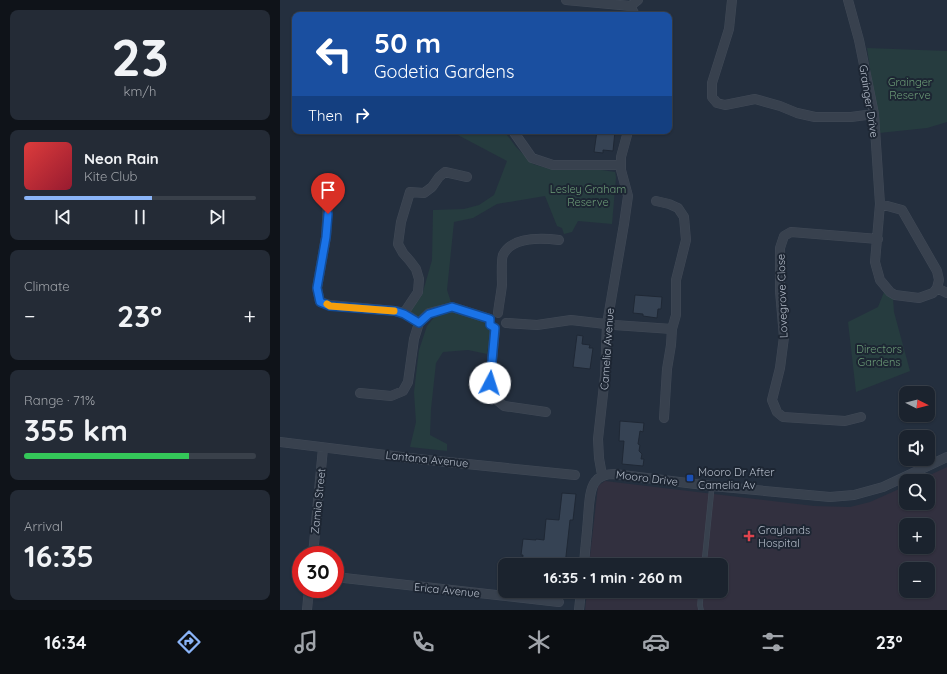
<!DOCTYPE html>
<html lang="en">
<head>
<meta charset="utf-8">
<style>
	body { margin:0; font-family:Quicksand,sans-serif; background:#242b36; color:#f1f3f6; height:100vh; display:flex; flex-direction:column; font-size:15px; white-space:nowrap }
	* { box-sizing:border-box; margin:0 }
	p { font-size:13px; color:#a0a4aa }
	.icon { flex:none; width:22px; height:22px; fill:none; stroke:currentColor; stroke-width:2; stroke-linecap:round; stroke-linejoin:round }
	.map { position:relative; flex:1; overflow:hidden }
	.details { display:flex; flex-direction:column; gap:10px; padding:10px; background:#0f1319; width:280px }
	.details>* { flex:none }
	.guide { position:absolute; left:12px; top:12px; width:380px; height:122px; border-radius:8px; box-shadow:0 1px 3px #0004,0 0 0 1px #39404a; background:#1a4fa0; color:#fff; overflow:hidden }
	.needle { width:26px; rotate:96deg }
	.fabs { position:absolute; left:619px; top:386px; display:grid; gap:8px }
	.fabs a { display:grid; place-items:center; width:36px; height:36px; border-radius:8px; background:#1b232e; box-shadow:0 1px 3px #0004,0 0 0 1px #39404a; font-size:20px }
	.speed { position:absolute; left:12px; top:546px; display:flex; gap:8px; font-size:20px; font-weight:700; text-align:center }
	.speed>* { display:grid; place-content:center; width:52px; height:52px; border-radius:50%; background:#1b232e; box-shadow:0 1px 3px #0004,0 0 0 1px #39404a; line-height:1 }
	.speed .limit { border:6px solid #d22; background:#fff; color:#111 }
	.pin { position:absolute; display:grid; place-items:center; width:34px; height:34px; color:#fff; margin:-41px -17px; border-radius:50% 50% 50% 0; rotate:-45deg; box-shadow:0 0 4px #0007 }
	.pin .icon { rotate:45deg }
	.me { position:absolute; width:44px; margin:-22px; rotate:5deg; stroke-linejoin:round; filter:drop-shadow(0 0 3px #0008) }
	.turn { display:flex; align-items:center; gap:14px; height:84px; padding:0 16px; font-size:18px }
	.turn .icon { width:52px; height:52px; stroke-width:2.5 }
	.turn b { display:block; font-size:28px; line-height:34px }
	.then { display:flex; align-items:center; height:38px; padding:0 16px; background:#0003; gap:8px; font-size:15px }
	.big { font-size:30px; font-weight:700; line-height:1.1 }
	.details .card { flex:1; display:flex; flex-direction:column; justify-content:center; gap:6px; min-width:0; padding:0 14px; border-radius:8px; background:#242b36 }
	.details .dial { align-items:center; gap:0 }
	.dial b { font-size:52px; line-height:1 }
	.song { display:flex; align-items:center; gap:12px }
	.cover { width:48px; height:48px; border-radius:6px; background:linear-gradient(135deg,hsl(0 70% 55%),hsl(350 70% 35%)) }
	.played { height:4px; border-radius:2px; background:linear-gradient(90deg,#8ab4f8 55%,#39404a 55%) }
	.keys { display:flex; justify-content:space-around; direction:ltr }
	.heat { display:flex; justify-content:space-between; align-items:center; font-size:22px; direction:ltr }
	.charge { height:6px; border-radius:3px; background:linear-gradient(90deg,#34c759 71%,#39404a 0) }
	.trip { position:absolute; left:218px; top:558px; width:230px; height:40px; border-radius:8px; background:#1b232e; box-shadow:0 1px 3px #0004,0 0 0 1px #39404a; font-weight:700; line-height:40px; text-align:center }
	.tabs { display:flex; height:64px; justify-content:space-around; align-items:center; background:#0b0e12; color:#a0a4aa }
	.tabs .icon { width:28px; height:28px }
	.tabs .current { color:#8ab4f8 }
	.tabs b { font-size:18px; color:#f1f3f6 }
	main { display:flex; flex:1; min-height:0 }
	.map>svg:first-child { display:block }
	.medical { fill:#32303f; fill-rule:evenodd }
	.green { fill:#263c3f }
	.building { fill:#364354; stroke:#1f2835 }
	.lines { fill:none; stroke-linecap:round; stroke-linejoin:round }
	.lane-casing { stroke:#414a57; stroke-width:5.5 }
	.street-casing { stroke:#414a57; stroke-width:10 }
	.lane { stroke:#38414e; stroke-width:4.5 }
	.street { stroke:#38414e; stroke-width:9 }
	.route-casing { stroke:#114b97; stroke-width:10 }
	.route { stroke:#1a73e8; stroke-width:7 }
	.slow { stroke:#f59e0b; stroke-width:7 }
	.transit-dot { fill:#1a4fb4; stroke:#1d2633; stroke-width:1.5 }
	.health-dot { fill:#e0444e; stroke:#1d2633; stroke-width:1.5 }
	.labels { text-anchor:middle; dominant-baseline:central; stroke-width:4; stroke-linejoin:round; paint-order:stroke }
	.park-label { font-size:11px; fill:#6b9a76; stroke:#1d2633 }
	.street-label { font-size:11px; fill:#b4bcc9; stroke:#1d2633 }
	.poi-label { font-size:11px; fill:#b4bcc9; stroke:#1d2633; text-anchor:start }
</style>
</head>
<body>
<main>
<section class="details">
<div class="card dial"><b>23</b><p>km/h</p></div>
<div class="card">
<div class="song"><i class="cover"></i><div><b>Neon Rain</b><p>Kite Club</p></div></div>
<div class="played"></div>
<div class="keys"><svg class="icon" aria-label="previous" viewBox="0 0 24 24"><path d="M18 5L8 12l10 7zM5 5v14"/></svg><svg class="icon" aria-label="pause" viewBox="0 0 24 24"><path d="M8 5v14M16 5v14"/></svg><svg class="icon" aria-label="next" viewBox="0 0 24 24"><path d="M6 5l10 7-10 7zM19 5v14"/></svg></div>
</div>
<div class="card"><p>Climate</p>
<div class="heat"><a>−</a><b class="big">23°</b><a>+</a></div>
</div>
<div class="card"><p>Range · 71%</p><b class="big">355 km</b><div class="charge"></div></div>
<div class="card"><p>Arrival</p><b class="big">16:35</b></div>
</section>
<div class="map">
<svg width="667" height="610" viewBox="0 0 667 610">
	<rect width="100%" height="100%" fill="#242f3e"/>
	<path class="medical" d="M667,467V610H305L307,591H441V565H309L318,486L325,481L534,506L570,507L590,502L626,486V503H648V481H637ZM626,525H648V547H626ZM626,569H648V591H626Z"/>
	<path class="green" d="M587,48L667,51V122L647,128L599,133L598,122Z
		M175,131H224L236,147L253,164L270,169H315L335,172L336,177L332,224L298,221L292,232L284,234L282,228L277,226L265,196L217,204L193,218L174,222L167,290L171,302L150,309L139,319L129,312L142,295L152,260L153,210L184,209L199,205L214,195L227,161L176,134Z
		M604,292L613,299L614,312L630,371L576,392L568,322L598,307Z
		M172,310L206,317L211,330L207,354L188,350L163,352L156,363L151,409L150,435L167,444V451L130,447L136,422L134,392L139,350L147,326L156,315Z"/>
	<path class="building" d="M317,131H335L333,151L323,150V153L314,152Z
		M355,295L382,297L381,309H378L377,318L363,316V314L353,313Z
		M297,335L303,336L302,344L310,345L309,348H313L310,369L293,367Z
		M340,421L364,423L363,432L360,431L358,444L360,445L359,451L362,454L361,459H364L363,466L342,464L344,441H339Z
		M282,493L296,494L293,520H290L285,565H242L243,555H241L243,539L256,540V539L264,540L266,519L279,520Z"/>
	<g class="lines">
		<defs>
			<path id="lane" d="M424,565L432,486
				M421,591L420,605L421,610"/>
			<path id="street" d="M286,0L351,6
				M452,0L449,29L432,83V97L437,103L445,105L475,99L500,106L517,113L535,117H571L594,114
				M568,0L579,40L594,114L600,204L595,262L600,280L610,292L615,295L639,298L653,293L657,288L659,280L657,271L622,210L600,204
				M355,15C350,6 350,6 358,0
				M233,131L252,158L273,165H341
				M376,201L389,204L398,208L404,217L406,240L396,280V315L392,329L391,345L387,369L384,418
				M48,202L46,237L37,288L40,302L50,305L115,311L124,313L139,323
				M657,288L667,293
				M124,313L138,292L139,279L136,269L130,261L123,253L118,244L121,222L130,192L144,193L152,187L159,177L165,172L187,177
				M218,313C219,304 221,294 222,285C222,279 221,259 223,255C232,236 262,238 279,240
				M226,323L257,325L291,320L334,325L392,329
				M215,328L210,383L213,397L224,406L266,412
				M80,393L111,396L123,391L128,382L134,339L139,323L149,313L172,307L210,319
				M581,417L565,421L503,417L497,412L492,400L500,368L504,337L500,291V248L504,236L511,232L598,239
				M0,442L138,459L295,475
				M322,475L319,458L318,439L325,376L327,324L344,224L348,196L341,170V157L347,135V131
				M33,555L43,448
				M304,565C305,549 307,534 308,518C309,508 309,490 315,482C320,475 327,474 334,474L432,486L550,497L574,495L603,487L667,457
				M55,577L279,602
				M27,610L29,589
				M299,610L301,591"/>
		</defs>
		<use href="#lane" class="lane-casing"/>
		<use href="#street" class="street-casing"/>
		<use href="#lane" class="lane"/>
		<use href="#street" class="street"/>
	</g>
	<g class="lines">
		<defs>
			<path id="route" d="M48,214L46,237L37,288L40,302L50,306L115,311L124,314L139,323L149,314L172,307L210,319V325L215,328L210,383"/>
		</defs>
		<use href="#route" class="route-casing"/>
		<use href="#route" class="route"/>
		<path class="slow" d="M47,304L50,306L114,311"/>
	</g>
	<rect class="transit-dot" x="406" y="474" width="8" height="8" rx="2"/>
	<path class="health-dot" d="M467 530h4v4h4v4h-4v4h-4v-4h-4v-4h4z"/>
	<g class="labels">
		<g class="park-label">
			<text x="630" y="82">Grainger<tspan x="630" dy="13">Reserve</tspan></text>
			<text x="308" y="189">Lesley Graham<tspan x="308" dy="13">Reserve</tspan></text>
			<text x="599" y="349">Directors<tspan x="599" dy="13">Gardens</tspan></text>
		</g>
		<g class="street-label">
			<text transform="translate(589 101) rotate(81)">Grainger Drive</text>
			<text transform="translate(502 296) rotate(-92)">Lovegrove Close</text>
			<text transform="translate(327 349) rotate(-86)">Camelia Avenue</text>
			<text transform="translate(147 459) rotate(6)">Lantana Avenue</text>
			<text transform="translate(367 478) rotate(7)">Mooro Drive</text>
			<text transform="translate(38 501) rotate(-84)">Zamia Street</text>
			<text transform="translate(167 590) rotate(6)">Erica Avenue</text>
		</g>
		<g class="poi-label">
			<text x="418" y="472">Mooro Dr After<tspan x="418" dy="13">Camelia Av</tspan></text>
			<text x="478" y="530">Graylands<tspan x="478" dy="13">Hospital</tspan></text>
		</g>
	</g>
</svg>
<div class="fabs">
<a><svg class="needle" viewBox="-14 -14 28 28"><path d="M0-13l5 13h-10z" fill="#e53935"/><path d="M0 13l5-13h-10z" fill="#a0a4aa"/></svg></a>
<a><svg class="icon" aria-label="sound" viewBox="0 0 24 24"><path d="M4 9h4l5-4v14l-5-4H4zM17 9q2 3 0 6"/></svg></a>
<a><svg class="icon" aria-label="search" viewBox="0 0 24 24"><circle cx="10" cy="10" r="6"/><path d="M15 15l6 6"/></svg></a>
<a>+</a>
<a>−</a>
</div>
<div class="speed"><div class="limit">30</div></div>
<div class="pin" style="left:48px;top:214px;background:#d93025"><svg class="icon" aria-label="arrive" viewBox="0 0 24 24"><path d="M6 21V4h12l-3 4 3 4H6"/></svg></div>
<svg class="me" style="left:210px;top:383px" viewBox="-20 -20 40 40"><circle r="19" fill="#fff"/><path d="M0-13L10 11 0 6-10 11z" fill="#1a73e8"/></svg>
<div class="trip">16:35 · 1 min · 260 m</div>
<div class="guide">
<div class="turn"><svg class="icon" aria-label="left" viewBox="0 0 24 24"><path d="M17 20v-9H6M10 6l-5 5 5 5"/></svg><div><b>50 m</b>Godetia Gardens</div></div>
<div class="then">Then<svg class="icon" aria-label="right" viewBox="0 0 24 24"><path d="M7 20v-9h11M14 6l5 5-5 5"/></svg></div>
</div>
</div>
</main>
<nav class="tabs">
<b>16:34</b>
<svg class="icon current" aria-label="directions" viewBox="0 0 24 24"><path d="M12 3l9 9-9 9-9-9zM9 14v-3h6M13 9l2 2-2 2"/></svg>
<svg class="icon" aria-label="music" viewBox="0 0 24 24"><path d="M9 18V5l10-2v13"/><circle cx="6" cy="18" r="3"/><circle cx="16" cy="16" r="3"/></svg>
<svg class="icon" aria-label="phone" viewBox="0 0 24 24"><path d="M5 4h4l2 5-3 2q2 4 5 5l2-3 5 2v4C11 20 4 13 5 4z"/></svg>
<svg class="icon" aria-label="climate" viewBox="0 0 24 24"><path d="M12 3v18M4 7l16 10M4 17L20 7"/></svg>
<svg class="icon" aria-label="car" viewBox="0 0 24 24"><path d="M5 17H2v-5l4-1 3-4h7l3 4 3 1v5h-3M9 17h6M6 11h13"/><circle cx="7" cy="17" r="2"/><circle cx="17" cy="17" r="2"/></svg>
<svg class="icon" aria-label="filters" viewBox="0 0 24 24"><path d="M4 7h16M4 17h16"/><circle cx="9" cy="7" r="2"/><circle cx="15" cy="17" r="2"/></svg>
<b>23°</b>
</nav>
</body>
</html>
